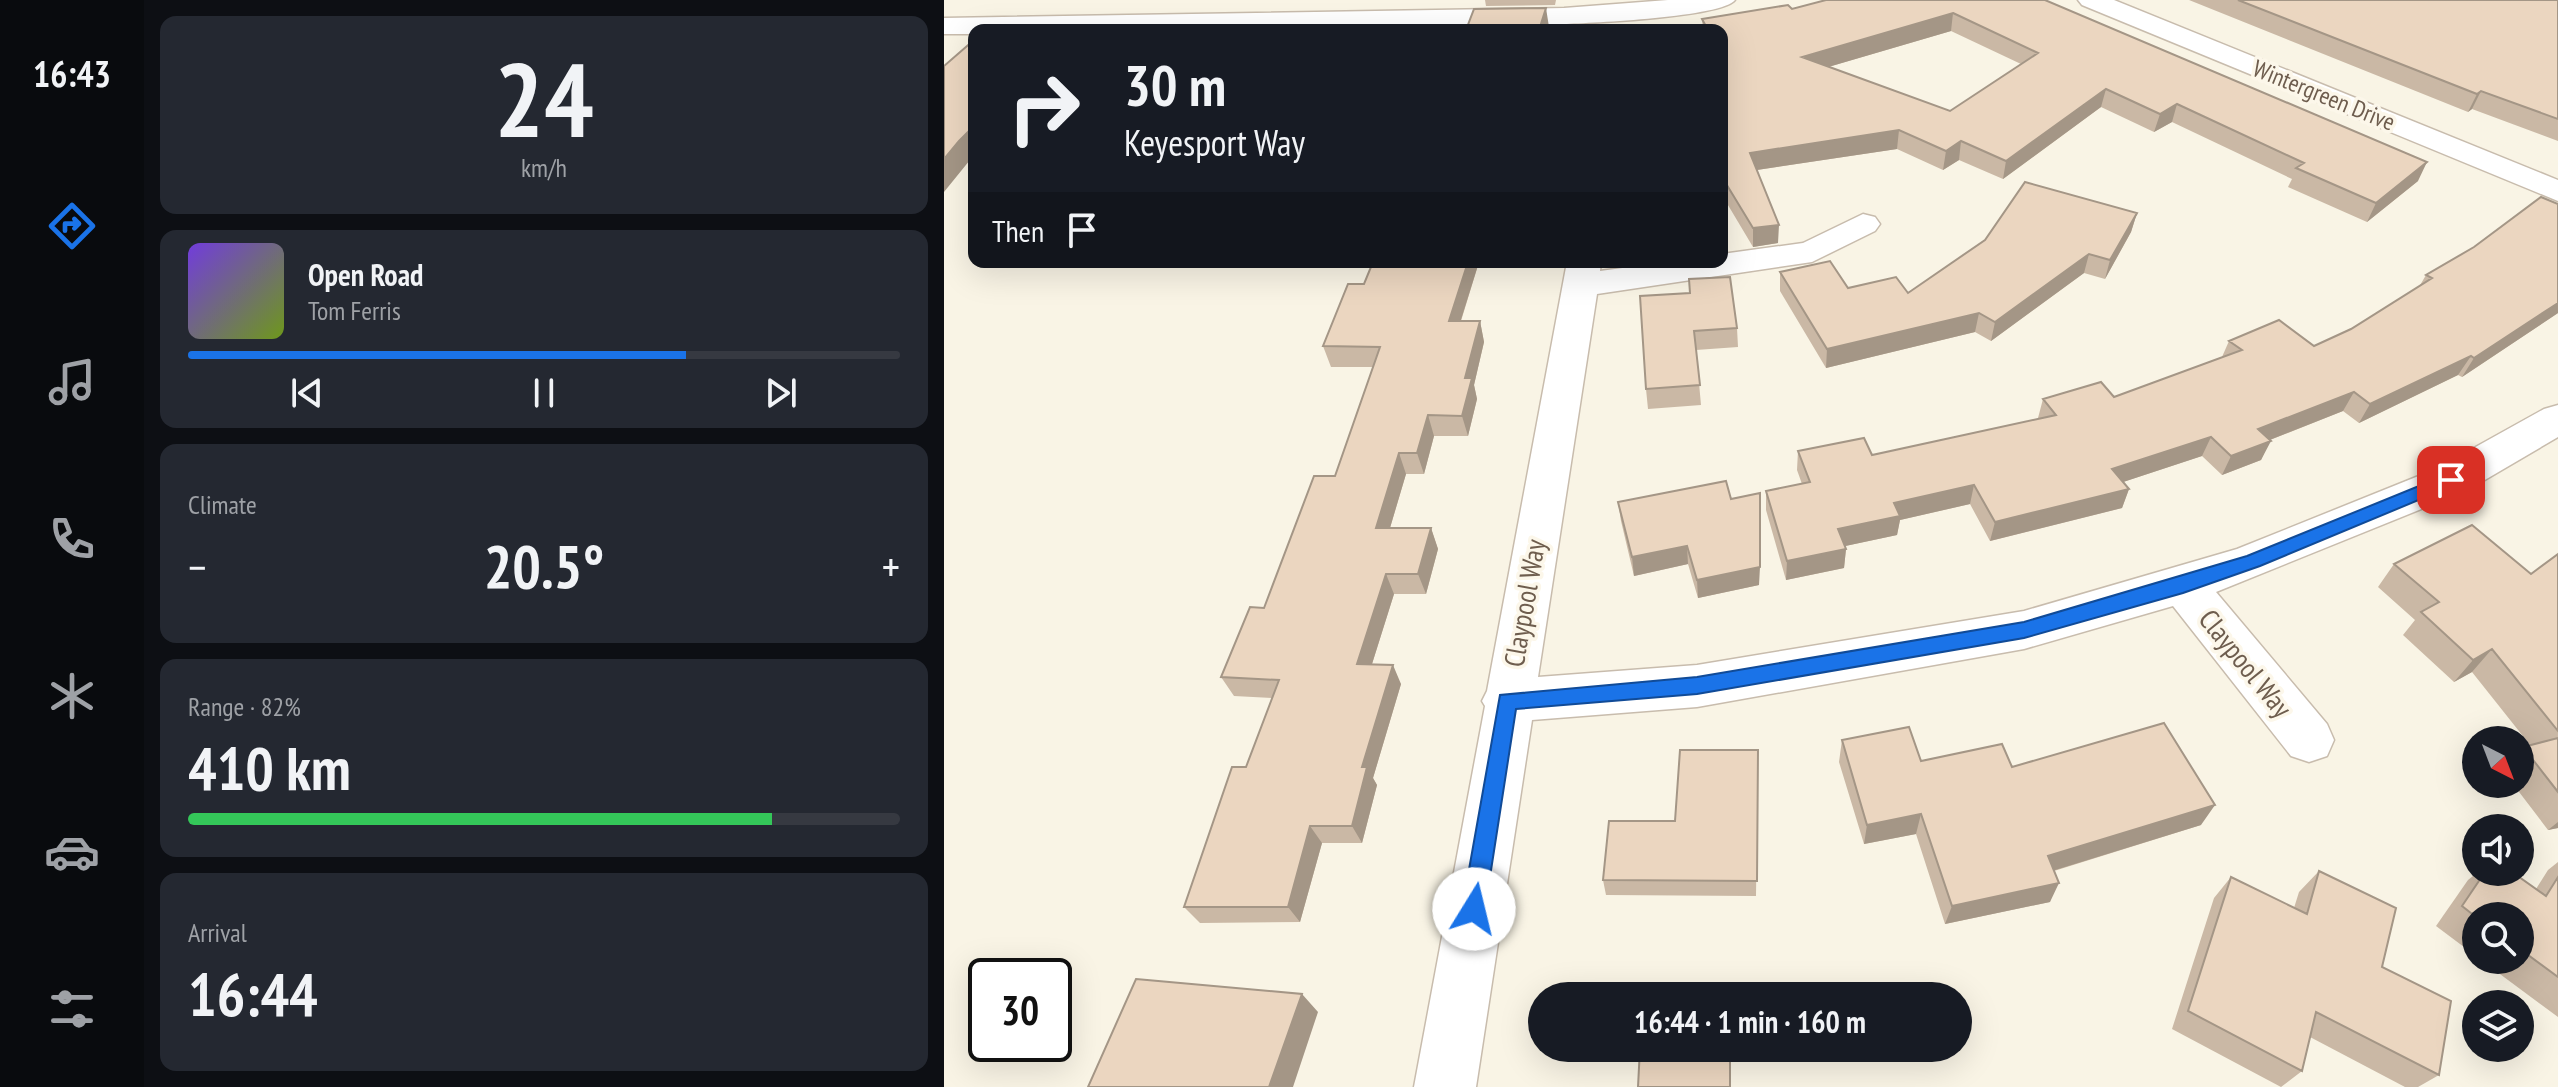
<!DOCTYPE html>
<html lang="en">
<head>
<meta charset="utf-8">
<style>
	body { margin:0; font-family:"PT Sans Narrow",sans-serif; background:#242831; color:#f1f3f6; height:100vh; display:flex; flex-direction:column; font-size:30px; white-space:nowrap }
	* { box-sizing:border-box; margin:0 }
	p { font-size:26px; color:#9ea1a6 }
	.icon { flex:none; width:44px; height:44px; fill:none; stroke:currentColor; stroke-width:2; stroke-linecap:round; stroke-linejoin:round }
	.map { position:relative; flex:1; overflow:hidden }
	.drawer { display:flex; flex-direction:column; gap:16px; padding:16px; background:#0d0f14; width:800px }
	.drawer>* { flex:none }
	.banner { position:absolute; left:24px; top:24px; width:760px; height:244px; border-radius:16px; box-shadow:0 8px 32px #0002; background:#171b24; color:#f1f3f6; overflow:hidden }
	.needle { width:52px; rotate:138deg }
	.fabs { position:absolute; left:1518px; top:726px; display:grid; gap:16px }
	.fabs a { display:grid; place-items:center; width:72px; height:72px; border-radius:50%; background:#171b24; box-shadow:0 8px 32px #0002; font-size:40px }
	.speed { position:absolute; left:24px; top:958px; display:flex; gap:16px; font-size:40px; font-weight:700; text-align:center }
	.speed>* { display:grid; place-content:center; width:104px; height:104px; border-radius:50%; background:#171b24; box-shadow:0 8px 32px #0002; line-height:1 }
	.speed .limit { border:4px solid #111; border-radius:12px; background:#fff; color:#111 }
	.pin { position:absolute; display:grid; place-items:center; width:68px; height:68px; color:#fff; margin:-34px; border-radius:16px; box-shadow:0 4px 12px #0006 }
	.me { position:absolute; width:88px; margin:-44px; rotate:9deg; stroke-linejoin:round; filter:drop-shadow(0 0 6px #0008) }
	.turn { display:flex; align-items:center; gap:28px; height:168px; padding:0 24px; font-size:36px }
	.turn .icon { width:104px; height:104px; stroke-width:2.5 }
	.turn b { display:block; font-size:56px; line-height:68px }
	.then { display:flex; align-items:center; height:76px; padding:0 24px; background:#0003; gap:16px; font-size:30px }
	.big { font-size:60px; font-weight:700; line-height:1.1 }
	.drawer .widget { flex:1; display:flex; flex-direction:column; justify-content:center; gap:12px; min-width:0; padding:0 28px; border-radius:16px; background:#242831 }
	.drawer .dial { align-items:center; gap:0 }
	.dial b { font-size:104px; line-height:1 }
	.song { display:flex; align-items:center; gap:24px }
	.cover { width:96px; height:96px; border-radius:12px; background:linear-gradient(135deg,hsl(260 70% 55%),hsl(80 70% 35%)) }
	.played { height:8px; border-radius:4px; background:linear-gradient(90deg,#1a73e8 70%,#363941 70%) }
	.keys { display:flex; justify-content:space-around; direction:ltr }
	.heat { display:flex; justify-content:space-between; align-items:center; font-size:44px; direction:ltr }
	.charge { height:12px; border-radius:6px; background:linear-gradient(90deg,#34c759 82%,#363941 0) }
	.trip { position:absolute; left:584px; top:982px; width:444px; height:80px; border-radius:40px; background:#171b24; box-shadow:0 8px 32px #0002; font-weight:700; line-height:80px; text-align:center }
	main { display:flex; flex:1; min-height:0 }
	.tabs { display:flex; flex-direction:column; width:144px; justify-content:space-around; align-items:center; background:#090b0e; color:#9ea1a6 }
	.tabs .icon { width:56px; height:56px }
	.tabs .current { color:#1a73e8 }
	.tabs b { font-size:36px; color:#f1f3f6 }
	.map>svg:first-child { display:block }
	.lines { fill:none; stroke-linecap:round; stroke-linejoin:round }
	.minor-casing { stroke:#c8bcad; stroke-width:3 }
	.minor { fill:#fff; fill-rule:evenodd }
	.wall { fill:#cab8a5; fill-rule:evenodd }
	.shaded-wall { fill:#a49686 }
	.building { fill:#ebd6c0; stroke:#a49686; stroke-width:2; fill-rule:evenodd }
	.route { fill:#1a73e8; stroke:#114b97; stroke-width:2 }
	.labels { text-anchor:middle; dominant-baseline:central; stroke-width:7; stroke-linejoin:round; paint-order:stroke }
	.far-street-label { font-size:24px; fill:#6e5d4e; stroke:#fcf7ea }
	.street-label { font-size:28px; fill:#6e5d4e; stroke:#fcf7ea }
</style>
</head>
<body>
<main>
<nav class="tabs">
<b>16:43</b>
<svg class="icon current" aria-label="directions" viewBox="0 0 24 24"><path d="M12 3l9 9-9 9-9-9zM9 14v-3h6M13 9l2 2-2 2"/></svg>
<svg class="icon" aria-label="music" viewBox="0 0 24 24"><path d="M9 18V5l10-2v13"/><circle cx="6" cy="18" r="3"/><circle cx="16" cy="16" r="3"/></svg>
<svg class="icon" aria-label="phone" viewBox="0 0 24 24"><path d="M5 4h4l2 5-3 2q2 4 5 5l2-3 5 2v4C11 20 4 13 5 4z"/></svg>
<svg class="icon" aria-label="climate" viewBox="0 0 24 24"><path d="M12 3v18M4 7l16 10M4 17L20 7"/></svg>
<svg class="icon" aria-label="car" viewBox="0 0 24 24"><path d="M5 17H2v-5l4-1 3-4h7l3 4 3 1v5h-3M9 17h6M6 11h13"/><circle cx="7" cy="17" r="2"/><circle cx="17" cy="17" r="2"/></svg>
<svg class="icon" aria-label="filters" viewBox="0 0 24 24"><path d="M4 7h16M4 17h16"/><circle cx="9" cy="7" r="2"/><circle cx="15" cy="17" r="2"/></svg>
</nav>
<section class="drawer">
<div class="widget dial"><b>24</b><p>km/h</p></div>
<div class="widget">
<div class="song"><i class="cover"></i><div><b>Open Road</b><p>Tom Ferris</p></div></div>
<div class="played"></div>
<div class="keys"><svg class="icon" aria-label="previous" viewBox="0 0 24 24"><path d="M18 5L8 12l10 7zM5 5v14"/></svg><svg class="icon" aria-label="pause" viewBox="0 0 24 24"><path d="M8 5v14M16 5v14"/></svg><svg class="icon" aria-label="next" viewBox="0 0 24 24"><path d="M6 5l10 7-10 7zM19 5v14"/></svg></div>
</div>
<div class="widget"><p>Climate</p>
<div class="heat"><a>−</a><b class="big">20.5°</b><a>+</a></div>
</div>
<div class="widget"><p>Range · 82%</p><b class="big">410 km</b><div class="charge"></div></div>
<div class="widget"><p>Arrival</p><b class="big">16:44</b></div>
</section>
<div class="map">
<svg width="1614" height="1087" viewBox="0 0 1614 1087">
	<rect width="100%" height="100%" fill="#f9f4e5"/>
	<g class="lines">
		<defs>
			<path id="minor" d="M724,0H791C779,17 647,23 620,24L30,30V34H0V18L620,8Z
				M1134,0H1170L1614,180V201L1138,5Z
				M919,214L931,217L936,224L931,231L868,262L653,294L594,677L753,665L1080,611L1293,549L1492,469L1600,409L1614,405V437L1522,491L1272,592L1383,724L1390,740L1383,756L1365,762L1347,756L1229,606L1080,649L753,707L588,720L532,1087H470L541,706L538,701L543,691L623,262H657L656,271L723,262H778V254L859,243Z"/>
		</defs>
		<use href="#minor" class="minor-casing"/>
		<use href="#minor" class="minor"/>
	</g>
	<path class="wall" d="M541,0H612L611,5L542,6Z
		M1101,0L1474,181L1423,222L1344,187L1348,179L1228,122L1210,132L1157,107L1059,179L1015,160L999,170L953,149L813,170L834,243L809,247L778,195V30H759L758,19L848,9ZM1007,31L1077,64L1006,111L884,67Z
		M1245,0H1614V141L1528,109L1524,112Z
		M1614,204V313L1518,377L1514,375L1415,423L1399,411L1326,440L1317,460L1278,475L1258,456L1179,482L1185,489L1178,508L1046,541L1026,504L956,520L953,535L901,546L902,549L900,568L842,580L822,510V491L858,484L853,470L854,451L928,455L1095,419L1094,418L1099,399L1170,397L1278,357L1285,341L1370,346L1407,329L1475,287L1482,275Z
		M1193,213L1187,232L1161,279L1140,273L1047,341L1031,332L882,368L836,291V272L904,288L964,293Z
		M429,262H535L517,321H536L540,342L530,385L533,399L524,436H490L480,474H462L446,528H487L494,549L482,594H450L428,664L457,684L429,778L433,785L418,843H378L356,922L256,923L240,907L302,767L328,698L290,696L277,677L320,608L391,476L429,367H387L379,346L420,284Z
		M745,279L793,328L794,347L752,350L757,405L704,409L702,389L746,293Z
		M674,502L815,585L754,598L744,564L690,576L677,521Z
		M1614,554V828L1604,830L1569,784H1576V749L1579,747L1586,745L1528,672L1510,682L1459,635L1471,620L1434,587L1450,564L1587,574Z
		M898,740L977,761L1068,767L1257,825L1110,871L1106,902L1001,924L972,834L920,844L895,762Z
		M814,750L812,896L662,895L659,880L731,821Z
		M1614,862V1017L1537,960H1576V916H1532V956L1492,926L1524,880L1534,872H1568L1592,889L1604,870Z
		M1375,871L1438,967L1495,1075L1474,1087H1461L1366,1037L1358,1071L1337,1087L1228,1029L1270,898L1287,877L1350,908L1355,892Z"/>
	<path class="shaded-wall" d="M602,8L605,27L604,30H595Z
		M1009,13L1007,31L857,75L858,57Z
		M1162,89L1157,107L1059,179L1062,161Z
		M1537,91L1528,109L1524,112L1533,94Z
		M1233,104L1228,122L1210,132L1216,114Z
		M30,126V155L0,192V159L15,141Z
		M955,130L953,149L806,171V153Z
		M1017,141L1015,160L999,170L1002,151Z
		M1483,162L1474,181L1423,222L1432,203Z
		M1193,213L1187,232L1161,279L1166,260Z
		M835,225L834,243L809,247V228Z
		M1145,254L1140,273L1047,341L1051,322Z
		M524,262H535L510,342L505,321Z
		M1614,303V313L1518,377L1530,358Z
		M1035,313L1031,332L882,368L883,349Z
		M536,321L540,342L530,385L533,399L524,436L518,416L521,378Z
		M1527,356L1514,375L1415,423L1426,404Z
		M1410,392L1399,411L1305,448L1314,429Z
		M484,415L490,436L480,474L473,453Z
		M1267,437L1258,456L1161,488L1168,469Z
		M1327,441L1317,460L1278,475L1287,456Z
		M455,453L462,474L440,548L432,528Z
		M1030,485L1026,504L956,520L953,535L892,548L894,529L950,503Z
		M1185,489L1178,508L1046,541L1051,522Z
		M487,528L494,549L482,594L474,574Z
		M743,546L744,564L690,576L688,557Z
		M902,549L900,568L842,580L843,561Z
		M816,567L815,585L754,598L753,580Z
		M442,574L450,594L422,683L413,664Z
		M1548,649L1528,672L1510,682L1529,660Z
		M449,665L457,684L429,778L433,785L418,843L408,826L418,767Z
		M1271,805L1257,825L1095,875L1104,856Z
		M977,814L972,834L920,844L923,825Z
		M1614,822V828L1604,830Z
		M366,826L378,843L356,922L344,907Z
		M1115,883L1106,902L1001,924L1008,906Z
		M358,994L374,1012L349,1087H325Z"/>
	<path class="building" d="M882,0H1101L1483,162L1432,203L1352,168L1360,163L1233,104L1216,114L1162,89L1062,161L1017,141L1002,151L955,130L806,153L835,225L809,228L778,177V30H764L758,19L844,5L848,9ZM1009,13L1094,53L1006,111L858,57Z
		M1294,0H1614V119L1537,91L1533,94Z
		M602,8L595,30H522L530,9Z
		M61,27L130,30H58Z
		M30,40V126L15,141L0,159V66Z
		M1081,182L1193,213L1166,260L1145,254L1051,322L1035,313L883,349L836,272L886,261L904,288L952,277L964,293L1041,240Z
		M1597,197L1614,204V303L1530,358L1527,356L1426,404L1410,392L1314,429L1327,441L1287,456L1267,437L1168,469L1185,489L1051,522L1030,485L950,503L956,516L894,529L902,549L843,561L822,491L866,482L854,451L920,438L928,455L1112,415L1099,399L1157,382L1170,397L1298,350L1285,341L1335,320L1370,346L1407,329L1488,278L1482,275L1530,247Z
		M429,262H524L505,321H536L521,378H528L518,416L484,415L473,453H455L432,528H487L474,574H442L413,664L449,665L418,767H423L408,826H366L344,907H240L288,767H302L335,680L277,677L306,607L320,608L370,476H391L436,347L379,346L404,284H420Z
		M786,277L793,328L750,331L756,385L702,389L696,296L746,293L745,279Z
		M782,481L787,499L816,493V567L753,580L743,546L688,557L674,502Z
		M1528,525L1587,574L1614,554V731L1548,649L1529,660L1477,612L1495,602L1450,564Z
		M1220,723L1271,805L1104,856L1115,883L1008,906L977,814L923,825L898,740L965,727L977,761L1058,744L1068,767Z
		M1614,738V792L1579,747Z
		M736,750H814L813,881L659,880L665,821H731Z
		M1375,871L1452,908L1438,967L1507,1001L1495,1075L1372,1012L1358,1071L1244,1011L1287,877L1363,914Z
		M1541,872H1568L1602,896L1614,877V977L1576,949V916L1532,917L1518,906Z
		M192,979L358,994L325,1087H144Z
		M785,993V996H698Z
		M696,1048H786V1087H694Z"/>
	<path class="route" d="M1507,473L1516,480L1513,484L1316,566L1239,593L1080,638L753,694L572,709L541,909L538,917L530,920L521,917L518,909L556,695L753,677L1080,622L1303,556Z"/>
	<g class="labels">
		<g class="far-street-label">
			<text transform="translate(1380 95) rotate(22)">Wintergreen Drive</text>
		</g>
		<g class="street-label">
			<text transform="translate(580 603) rotate(-80)">Claypool Way</text>
			<text transform="translate(1302 663) rotate(51)">Claypool Way</text>
		</g>
	</g>
</svg>
<div class="fabs">
<a><svg class="needle" viewBox="-14 -14 28 28"><path d="M0-13l5 13h-10z" fill="#e53935"/><path d="M0 13l5-13h-10z" fill="#9ea1a6"/></svg></a>
<a><svg class="icon" aria-label="sound" viewBox="0 0 24 24"><path d="M4 9h4l5-4v14l-5-4H4zM17 9q2 3 0 6"/></svg></a>
<a><svg class="icon" aria-label="search" viewBox="0 0 24 24"><circle cx="10" cy="10" r="6"/><path d="M15 15l6 6"/></svg></a>
<a><svg class="icon" aria-label="layers" viewBox="0 0 24 24"><path d="M12 4l9 5-9 5-9-5zM3 14l9 5 9-5"/></svg></a>
</div>
<div class="speed"><div class="limit">30</div></div>
<div class="pin" style="left:1507px;top:480px;background:#d93025"><svg class="icon" aria-label="arrive" viewBox="0 0 24 24"><path d="M6 21V4h12l-3 4 3 4H6"/></svg></div>
<svg class="me" style="left:530px;top:909px" viewBox="-20 -20 40 40"><circle r="19" fill="#fff"/><path d="M0-13L10 11 0 6-10 11z" fill="#1a73e8"/></svg>
<div class="trip">16:44 · 1 min · 160 m</div>
<div class="banner">
<div class="turn"><svg class="icon" aria-label="right" viewBox="0 0 24 24"><path d="M7 20v-9h11M14 6l5 5-5 5"/></svg><div><b>30 m</b>Keyesport Way</div></div>
<div class="then">Then<svg class="icon" aria-label="arrive" viewBox="0 0 24 24"><path d="M6 21V4h12l-3 4 3 4H6"/></svg></div>
</div>
</div>
</main>
</body>
</html>
